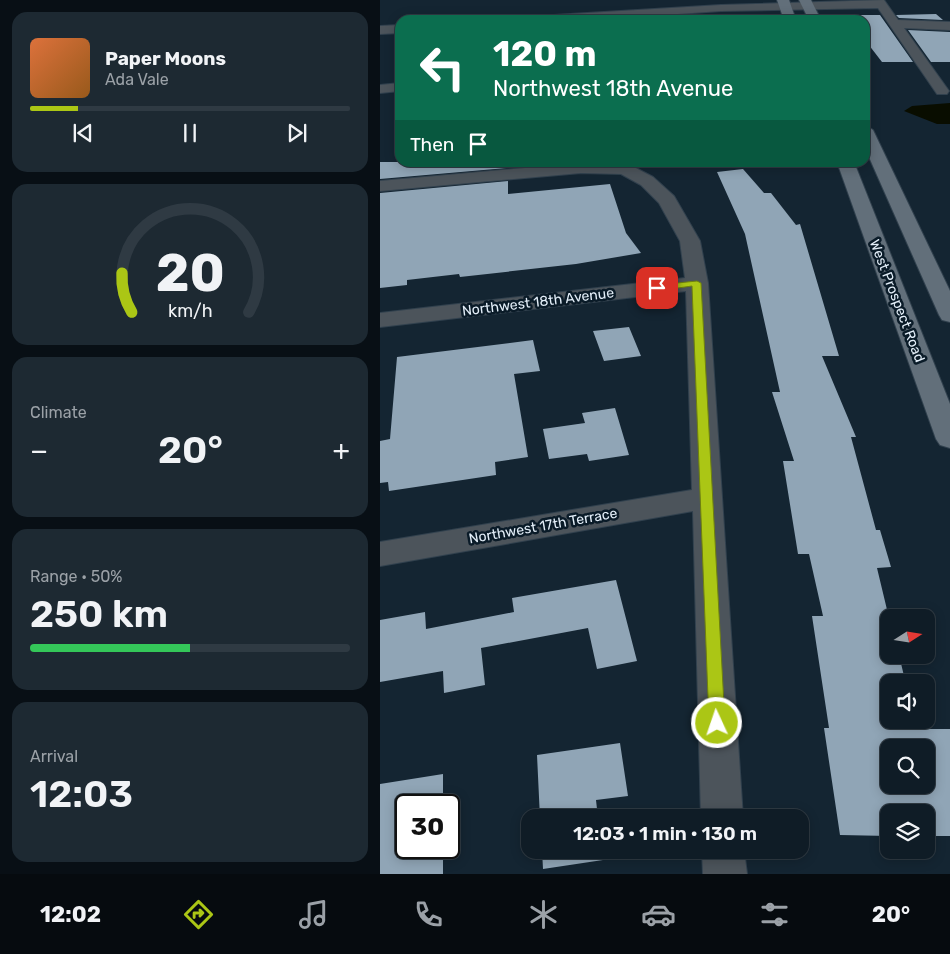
<!DOCTYPE html>
<html lang="en">
<head>
<meta charset="utf-8">
<style>
	body { margin:0; font-family:Rubik,sans-serif; background:#1d2932; color:#f1f3f6; height:100vh; display:flex; flex-direction:column; font-size:19px; white-space:nowrap }
	* { box-sizing:border-box; margin:0 }
	p { font-size:16px; color:#9ba1a7 }
	.icon { flex:none; width:28px; height:28px; fill:none; stroke:currentColor; stroke-width:2; stroke-linecap:round; stroke-linejoin:round }
	.map { position:relative; flex:1; overflow:hidden }
	.drawer { display:flex; flex-direction:column; gap:12px; padding:12px; background:#080f15; width:380px }
	.drawer>* { flex:none }
	.top-card { position:absolute; left:15px; top:15px; width:475px; height:152px; border-radius:15px; box-shadow:0 2px 12px #0003,0 0 0 1px #2f3a43; background:#0b6e4f; color:#fff; overflow:hidden }
	.needle { width:32px; rotate:78deg }
	.controls { position:absolute; left:500px; top:609px; display:grid; gap:10px }
	.controls a { display:grid; place-items:center; width:55px; height:55px; border-radius:10px; background:#0f1c26; box-shadow:0 2px 12px #0003,0 0 0 1px #2f3a43; font-size:25px }
	.speed { position:absolute; left:15px; top:794px; display:flex; gap:10px; font-size:25px; font-weight:700; text-align:center }
	.speed>* { display:grid; place-content:center; width:65px; height:65px; border-radius:50%; background:#0f1c26; box-shadow:0 2px 12px #0003,0 0 0 1px #2f3a43; line-height:1 }
	.speed .limit { border:2px solid #111; border-radius:8px; background:#fff; color:#111 }
	.pin { position:absolute; display:grid; place-items:center; width:42px; height:42px; color:#fff; margin:-21px; border-radius:10px; box-shadow:0 2px 8px #0006 }
	.me { position:absolute; width:55px; margin:-28px; rotate:357deg; stroke-linejoin:round; filter:drop-shadow(0 0 4px #0008) }
	.turn { display:flex; align-items:center; gap:18px; height:105px; padding:0 15px; font-size:22px }
	.turn .icon { width:65px; height:65px; stroke-width:2.5 }
	.turn b { display:block; font-size:35px; line-height:42px }
	.then { display:flex; align-items:center; height:48px; padding:0 15px; background:#0003; gap:10px; font-size:19px }
	.big { font-size:38px; font-weight:600; line-height:1.1 }
	.drawer .widget { flex:1; display:flex; flex-direction:column; justify-content:center; gap:8px; min-width:0; padding:0 18px; border-radius:15px; background:#1d2932 }
	.drawer .dial { align-items:center; gap:0 }
	.dial svg { height:130px; overflow:visible; fill:none; stroke:#2f3a43; stroke-width:7; stroke-linecap:round; text-anchor:middle }
	.dial text { fill:#f1f3f6; stroke:none }
	.song { display:flex; align-items:center; gap:15px }
	.cover { width:60px; height:60px; border-radius:8px; background:linear-gradient(135deg,hsl(20 70% 55%),hsl(30 70% 35%)) }
	.played { height:5px; border-radius:2px; background:linear-gradient(90deg,#abc615 15%,#2f3a43 15%) }
	.keys { display:flex; justify-content:space-around; direction:ltr }
	.heat { display:flex; justify-content:space-between; align-items:center; font-size:28px; direction:ltr }
	.charge { height:8px; border-radius:4px; background:linear-gradient(90deg,#34c759 50%,#2f3a43 0) }
	.trip { position:absolute; left:141px; top:809px; width:288px; height:50px; border-radius:15px; background:#0f1c26; box-shadow:0 2px 12px #0003,0 0 0 1px #2f3a43; font-weight:600; line-height:50px; text-align:center }
	.menu { display:flex; height:80px; justify-content:space-around; align-items:center; background:#060b0f; color:#9ba1a7 }
	.menu .icon { width:35px; height:35px }
	.menu .selected { color:#abc615 }
	.menu b { font-size:22px; color:#f1f3f6 }
	main { display:flex; flex:1; min-height:0 }
	.map>svg:first-child { display:block }
	.water { fill:#090d00 }
	.building { fill:#90a5b6; fill-rule:evenodd }
	.lines { fill:none; stroke-linecap:round; stroke-linejoin:round }
	.street-casing { stroke:#31414e; stroke-width:2 }
	.secondary-casing { stroke:#31414e; stroke-width:2 }
	.street { fill:#4c545b; fill-rule:evenodd }
	.secondary { fill:#626f7a; fill-rule:evenodd }
	.route { fill:#abc615; stroke:#6f810e }
	.labels { text-anchor:middle; dominant-baseline:central; stroke-width:5; stroke-linejoin:round; paint-order:stroke }
	.street-label { font-size:14px; fill:#e4eff9; stroke:#0a1b28 }
</style>
</head>
<body>
<main>
<section class="drawer">
<div class="widget">
<div class="song"><i class="cover"></i><div><b>Paper Moons</b><p>Ada Vale</p></div></div>
<div class="played"></div>
<div class="keys"><svg class="icon" aria-label="previous" viewBox="0 0 24 24"><path d="M18 5L8 12l10 7zM5 5v14"/></svg><svg class="icon" aria-label="pause" viewBox="0 0 24 24"><path d="M8 5v14M16 5v14"/></svg><svg class="icon" aria-label="next" viewBox="0 0 24 24"><path d="M6 5l10 7-10 7zM19 5v14"/></svg></div>
</div>
<div class="widget dial"><svg viewBox="0 0 100 80">
<path d="M14 69A42 42 0 1 1 86 69"/>
<path d="M14 69A42 42 0 0 1 8 45" stroke="#abc615"/>
<text x="50" y="56" font-size="32" font-weight="700">20</text>
<text x="50" y="72" font-size="11">km/h</text>
</svg></div>
<div class="widget"><p>Climate</p>
<div class="heat"><a>−</a><b class="big">20°</b><a>+</a></div>
</div>
<div class="widget"><p>Range · 50%</p><b class="big">250 km</b><div class="charge"></div></div>
<div class="widget"><p>Arrival</p><b class="big">12:03</b></div>
</section>
<div class="map">
<svg width="570" height="874" viewBox="0 0 570 874">
	<rect width="100%" height="100%" fill="#142532"/>
	<path class="water" d="M570,103V124H557L524,111L532,106Z"/>
	<path class="building" d="M556,14L563,20L519,18L516,15Z
		M465,15H500L533,62H502L485,40V20H469Z
		M528,30L570,32V62H551Z
		M0,162H127V168L0,179Z
		M363,169L384,193H391L416,225L420,224L459,356H442L476,437H471L496,530H500L511,567L497,568L509,618V655H519L524,676H510L512,682H509V720H521L523,729H570V836H546V812H509V836L460,835L444,728H449L432,616H443L429,554H418L403,461H414L392,392H400L365,234L337,172ZM509,748H546V785H509Z
		M128,181V194L230,184L246,233L261,253L196,264L80,277L79,274L27,280V285L0,288V193Z
		M249,327L261,356L224,361L213,331Z
		M153,340L160,371L134,374L148,457L115,462L116,475L9,491L8,482L0,483V441L10,439L17,357Z
		M235,408L249,455L209,461L207,454L169,459L163,429L205,423L202,413Z
		M236,580L257,661L217,669L208,628L101,648L105,685L64,693L63,671L0,682V620L45,612L46,629L134,612L132,598Z
		M240,743L248,796L216,800L218,818H160L157,755Z
		M63,774V805H26V848H63V874H0V784Z
		M162,850H221L223,860L163,869Z"/>
	<g class="lines">
		<defs>
			<path id="street" d="M504,0L518,20L570,22V30L524,28L569,91L567,94H557L498,8L341,11L212,20H151L157,16L341,5Z
				M20,25V33L0,34V26Z
				M20,83V91L0,93V85Z
				M201,163L250,165L273,177L294,196L320,241L328,283L363,818H321L313,511L0,566V542L312,490L306,291L0,327V313L305,278L300,241L279,203L261,185L241,174L201,173L0,191V181Z
				M322,850H364L367,874H323Z"/>
			<path id="secondary" d="M397,0H409L416,20H404Z
				M419,0H431L441,20H429Z
				M485,125L493,130L570,291V322L562,320L559,315L485,148Z
				M457,162H474L570,404V448L560,445L556,439Z"/>
		</defs>
		<use href="#street" class="street-casing"/>
		<use href="#secondary" class="secondary-casing"/>
		<use href="#street" class="street"/>
		<use href="#secondary" class="secondary"/>
	</g>
	<path class="route" d="M317,281L321,283L345,723L343,728L337,730L332,728L329,723L312,286L277,291L273,288L277,285Z"/>
	<g class="labels">
		<g class="street-label">
			<text transform="translate(517 301) rotate(69)">West Prospect Road</text>
			<text transform="translate(158 302) rotate(-7)">Northwest 18th Avenue</text>
			<text transform="translate(163 526) rotate(-10)">Northwest 17th Terrace</text>
		</g>
	</g>
</svg>
<div class="controls">
<a><svg class="needle" viewBox="-14 -14 28 28"><path d="M0-13l5 13h-10z" fill="#e53935"/><path d="M0 13l5-13h-10z" fill="#9ba1a7"/></svg></a>
<a><svg class="icon" aria-label="sound" viewBox="0 0 24 24"><path d="M4 9h4l5-4v14l-5-4H4zM17 9q2 3 0 6"/></svg></a>
<a><svg class="icon" aria-label="search" viewBox="0 0 24 24"><circle cx="10" cy="10" r="6"/><path d="M15 15l6 6"/></svg></a>
<a><svg class="icon" aria-label="layers" viewBox="0 0 24 24"><path d="M12 4l9 5-9 5-9-5zM3 14l9 5 9-5"/></svg></a>
</div>
<div class="speed"><div class="limit">30</div></div>
<div class="pin" style="left:277px;top:288px;background:#d93025"><svg class="icon" aria-label="arrive" viewBox="0 0 24 24"><path d="M6 21V4h12l-3 4 3 4H6"/></svg></div>
<svg class="me" style="left:337px;top:723px" viewBox="-20 -20 40 40"><circle r="17" fill="#abc615" stroke="#fff" stroke-width="3"/><path d="M0-11L8 9 0 5-8 9z" fill="#fff"/></svg>
<div class="trip">12:03 · 1 min · 130 m</div>
<div class="top-card">
<div class="turn"><svg class="icon" aria-label="left" viewBox="0 0 24 24"><path d="M17 20v-9H6M10 6l-5 5 5 5"/></svg><div><b>120 m</b>Northwest 18th Avenue</div></div>
<div class="then">Then<svg class="icon" aria-label="arrive" viewBox="0 0 24 24"><path d="M6 21V4h12l-3 4 3 4H6"/></svg></div>
</div>
</div>
</main>
<nav class="menu">
<b>12:02</b>
<svg class="icon selected" aria-label="directions" viewBox="0 0 24 24"><path d="M12 3l9 9-9 9-9-9zM9 14v-3h6M13 9l2 2-2 2"/></svg>
<svg class="icon" aria-label="music" viewBox="0 0 24 24"><path d="M9 18V5l10-2v13"/><circle cx="6" cy="18" r="3"/><circle cx="16" cy="16" r="3"/></svg>
<svg class="icon" aria-label="phone" viewBox="0 0 24 24"><path d="M5 4h4l2 5-3 2q2 4 5 5l2-3 5 2v4C11 20 4 13 5 4z"/></svg>
<svg class="icon" aria-label="climate" viewBox="0 0 24 24"><path d="M12 3v18M4 7l16 10M4 17L20 7"/></svg>
<svg class="icon" aria-label="car" viewBox="0 0 24 24"><path d="M5 17H2v-5l4-1 3-4h7l3 4 3 1v5h-3M9 17h6M6 11h13"/><circle cx="7" cy="17" r="2"/><circle cx="17" cy="17" r="2"/></svg>
<svg class="icon" aria-label="filters" viewBox="0 0 24 24"><path d="M4 7h16M4 17h16"/><circle cx="9" cy="7" r="2"/><circle cx="15" cy="17" r="2"/></svg>
<b>20°</b>
</nav>
</body>
</html>
